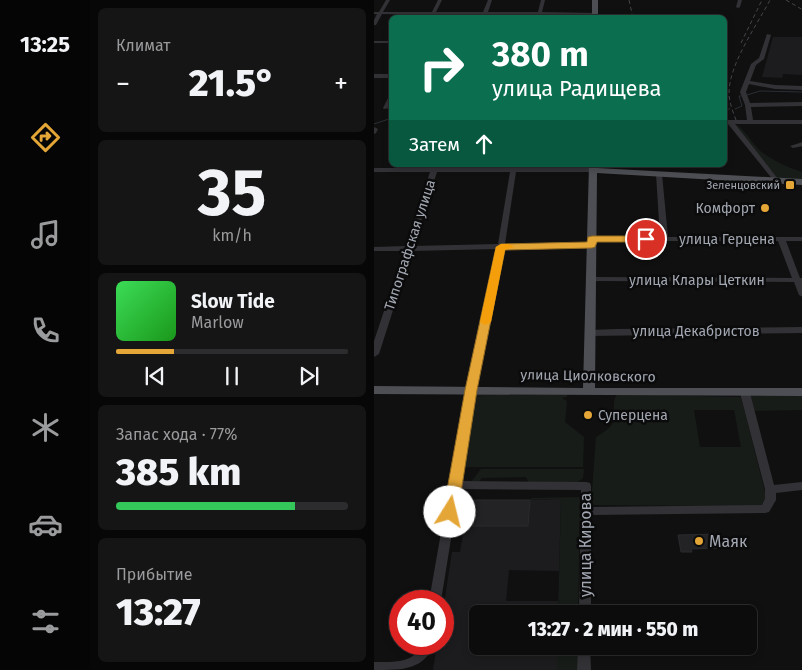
<!DOCTYPE html>
<html lang="ru">
<head>
<meta charset="utf-8">
<style>
	body { margin:0; font-family:"Fira Sans",sans-serif; background:#151516; color:#f1f3f6; height:100vh; display:flex; flex-direction:column; font-size:19px; white-space:nowrap }
	* { box-sizing:border-box; margin:0 }
	p { font-size:16px; color:#9a9b9d }
	.icon { flex:none; width:28px; height:28px; fill:none; stroke:currentColor; stroke-width:2; stroke-linecap:round; stroke-linejoin:round }
	.map { position:relative; flex:1; overflow:hidden }
	.side { display:flex; flex-direction:column; gap:8px; padding:8px; background:#070707; width:284px }
	.side>* { flex:none }
	.banner { position:absolute; left:15px; top:15px; width:338px; height:152px; border-radius:8px; box-shadow:0 2px 8px #0003,0 0 0 1px #2c2c2e; background:#0b6e4f; color:#fff; overflow:hidden }
	.speed { position:absolute; left:15px; top:590px; display:flex; gap:10px; font-size:25px; font-weight:700; text-align:center }
	.speed>* { display:grid; place-content:center; width:65px; height:65px; border-radius:50%; background:#0c0c0d; box-shadow:0 2px 8px #0003,0 0 0 1px #2c2c2e; line-height:1 }
	.speed .limit { border:8px solid #d22; background:#fff; color:#111 }
	.pin { position:absolute; display:grid; place-items:center; width:42px; height:42px; color:#fff; margin:-21px; border:2px solid #fff; border-radius:50%; box-shadow:0 1px 5px #0007 }
	.me { position:absolute; width:55px; margin:-28px; rotate:9deg; stroke-linejoin:round; filter:drop-shadow(0 0 4px #0008) }
	.turn { display:flex; align-items:center; gap:18px; height:105px; padding:0 20px; font-size:22px }
	.turn .icon { width:65px; height:65px; stroke-width:2.5 }
	.turn b { display:block; font-size:35px; line-height:42px }
	.then { display:flex; align-items:center; height:48px; padding:0 20px; background:#0003; gap:10px; font-size:19px }
	.big { font-size:38px; font-weight:800; line-height:1.1 }
	.side .widget { flex:1; display:flex; flex-direction:column; justify-content:center; gap:8px; min-width:0; padding:0 18px; border-radius:8px; background:#151516 }
	.side .dial { align-items:center; gap:0 }
	.dial b { font-size:65px; line-height:1 }
	.song { display:flex; align-items:center; gap:15px }
	.cover { width:60px; height:60px; border-radius:8px; background:linear-gradient(135deg,hsl(130 70% 55%),hsl(120 70% 35%)) }
	.played { height:5px; border-radius:2px; background:linear-gradient(90deg,#e4a636 25%,#2c2c2e 25%) }
	.keys { display:flex; justify-content:space-around; direction:ltr }
	.heat { display:flex; justify-content:space-between; align-items:center; font-size:28px; direction:ltr }
	.charge { height:8px; border-radius:4px; background:linear-gradient(90deg,#34c759 77%,#2c2c2e 0) }
	.trip { position:absolute; left:95px; top:605px; width:288px; height:50px; border-radius:8px; background:#0c0c0d; box-shadow:0 2px 8px #0003,0 0 0 1px #2c2c2e; font-weight:800; line-height:50px; text-align:center }
	main { display:flex; flex:1; min-height:0 }
	.tab-bar { display:flex; flex-direction:column; width:90px; justify-content:space-around; align-items:center; background:#050505; color:#9a9b9d }
	.tab-bar .icon { width:35px; height:35px }
	.tab-bar .current { color:#e4a636 }
	.tab-bar b { font-size:22px; color:#f1f3f6 }
	.map>svg:first-child { display:block }
	.built { fill:#1c1c1e }
	.green { fill:#171c18; fill-rule:evenodd }
	.lines { fill:none; stroke-linecap:round; stroke-linejoin:round }
	.stream { stroke:#282f34; stroke-width:1 }
	.building { fill:#232325; stroke:#2a2a2d }
	.minor { fill:#323236; fill-rule:evenodd }
	.major { fill:#4e4f55; fill-rule:evenodd }
	.rail { stroke:#45464b; stroke-width:1; stroke-dasharray:4 3; stroke-linecap:butt }
	.route { fill:#e4a636; stroke:#946c23 }
	.slow { fill:#f59e0b }
	.poi-dot { fill:#e4a636; stroke:#0b0b0c; stroke-width:2 }
	.labels { text-anchor:middle; dominant-baseline:central; stroke-width:5; stroke-linejoin:round; paint-order:stroke }
	.far-poi-label { font-size:11px; fill:#a2a7b1; stroke:#0b0b0c; text-anchor:end }
	.poi-label { font-size:14px; fill:#a2a7b1; stroke:#0b0b0c; text-anchor:end }
	.street-label { font-size:14px; fill:#a2a7b1; stroke:#0b0b0c }
	.near-poi-label { font-size:16px; fill:#a2a7b1; stroke:#0b0b0c; text-anchor:start }
	.near-street-label { font-size:16px; fill:#a2a7b1; stroke:#0b0b0c }
</style>
</head>
<body>
<main>
<nav class="tab-bar">
<b>13:25</b>
<svg class="icon current" aria-label="directions" viewBox="0 0 24 24"><path d="M12 3l9 9-9 9-9-9zM9 14v-3h6M13 9l2 2-2 2"/></svg>
<svg class="icon" aria-label="music" viewBox="0 0 24 24"><path d="M9 18V5l10-2v13"/><circle cx="6" cy="18" r="3"/><circle cx="16" cy="16" r="3"/></svg>
<svg class="icon" aria-label="phone" viewBox="0 0 24 24"><path d="M5 4h4l2 5-3 2q2 4 5 5l2-3 5 2v4C11 20 4 13 5 4z"/></svg>
<svg class="icon" aria-label="climate" viewBox="0 0 24 24"><path d="M12 3v18M4 7l16 10M4 17L20 7"/></svg>
<svg class="icon" aria-label="car" viewBox="0 0 24 24"><path d="M5 17H2v-5l4-1 3-4h7l3 4 3 1v5h-3M9 17h6M6 11h13"/><circle cx="7" cy="17" r="2"/><circle cx="17" cy="17" r="2"/></svg>
<svg class="icon" aria-label="filters" viewBox="0 0 24 24"><path d="M4 7h16M4 17h16"/><circle cx="9" cy="7" r="2"/><circle cx="15" cy="17" r="2"/></svg>
</nav>
<section class="side">
<div class="widget"><p>Климат</p>
<div class="heat"><a>−</a><b class="big">21.5°</b><a>+</a></div>
</div>
<div class="widget dial"><b>35</b><p>km/h</p></div>
<div class="widget">
<div class="song"><i class="cover"></i><div><b>Slow Tide</b><p>Marlow</p></div></div>
<div class="played"></div>
<div class="keys"><svg class="icon" aria-label="previous" viewBox="0 0 24 24"><path d="M18 5L8 12l10 7zM5 5v14"/></svg><svg class="icon" aria-label="pause" viewBox="0 0 24 24"><path d="M8 5v14M16 5v14"/></svg><svg class="icon" aria-label="next" viewBox="0 0 24 24"><path d="M6 5l10 7-10 7zM19 5v14"/></svg></div>
</div>
<div class="widget"><p>Запас хода · 77%</p><b class="big">385 km</b><div class="charge"></div></div>
<div class="widget"><p>Прибытие</p><b class="big">13:27</b></div>
</section>
<div class="map">
<svg width="429" height="670" viewBox="0 0 429 670">
	<rect width="100%" height="100%" fill="#101011"/>
	<path class="built" d="M399,37H428V75L409,74L408,78L388,77Z
		M184,499L187,500L185,571L135,570L132,601H184V614H104V646H183V670H59L63,644H69V610L78,552H86L90,529H96L97,526H154L156,500Z"/>
	<path class="green" d="M356,122C370,125 377,144 389,153C400,161 415,168 428,172V182L402,180Z
		M97,390H193V397L188,398L193,401L191,422L210,437L209,467H88L101,397H112L96,396Z
		M428,392V410L375,411L371,393Z
		M243,394L367,397L393,500L387,505L381,506L217,505L222,437C226,434 232,431 236,427C244,418 236,405 243,394ZM320,410H360L367,447H326Z
		M107,469H210L209,478L204,482L155,483L152,477L108,478L105,481L97,482Z
		M206,497L204,614H184L187,501L184,499L156,500L157,498Z
		M183,646H204L203,670H183Z
		M218,646H308L309,652H218Z"/>
	<g class="lines">
		<path class="stream" d="M373,95L386,91L429,92
			M350,109H356
			M361,109L368,106L365,96H367
			M0,124L18,118"/>
	</g>
	<path class="building" d="M100,500H156L154,526H97Z
		M342,534L345,548L317,549L318,552H307L304,535Z"/>
	<g class="lines">
		<path class="minor" d="M12,0H16L9,12H58L64,0H68L62,12H109L114,0H118L114,12H164L167,0H171L168,12L221,13L223,14L221,15H168L167,18H163V15H113L112,18H108V15H61L60,18H55L56,15L8,14L2,25H0V20L3,14H0V12H5Z
			M364,0H368L366,7L364,8L362,7Z
			M393,34L397,35L390,59L382,65L376,81L401,85L429,86V90L401,89L375,84L372,92L376,103L429,102V106L377,107L379,120H429V124H361L404,179L405,180L402,182L400,181L354,124H350V120H373L371,105L366,92L377,64L385,58Z
			M0,41H18V43H0Z
			M0,74H18V78H0Z
			M18,94V103L15,108L10,109L9,108L15,96Z
			M0,127L4,129L2,133L0,134Z
			M429,142V146L419,148L416,146Z
			M59,165H65L64,168H136L137,165H143V168H219L222,170L219,172H142L131,244L218,243L222,245L218,247L130,249L102,390L87,481L212,482L216,483L217,486V507L388,505L391,499V489L366,393L368,391H374L376,393L400,485L429,482V490L402,493V500L395,512L391,513L217,515V614H205L207,490L85,489L67,601H55L92,390L123,249L38,251L5,354L0,357V341L30,251H0V247L32,246L56,172H0V168H58ZM63,172H136L124,244L39,246Z
			M285,172L288,174L294,237H429V241H412L426,278H429V297L425,295L420,282L214,281L213,279L214,277H217L418,278L404,241H215L214,239L218,237H286L282,174Z
			M429,327V333L216,336L212,333L216,330L243,329Z
			M48,644H60C50,670 29,670 0,670V662C18,662 41,664 48,644Z
			M204,646H216L217,670H203Z"/>
		<path class="major" d="M218,0H224V18H218Z
			M215,165H223V168L429,179V185L223,173L221,388H429V396L0,394V386L209,388Z"/>
		<path class="rail" d="M255,0L259,18
			M412,0L429,10
			M367,43L388,0
			M362,120C359,112 355,102 355,93C355,64 383,25 396,0"/>
	</g>
	<path class="route" d="M218,236H272L276,239L272,242H223L221,247L218,248L131,250L103,390L84,512L82,516L76,518L71,516L69,512L91,390L122,247L127,244L213,242L214,237Z"/>
	<path class="slow" d="M127,244H135L140,247L131,250L117,322L111,325L106,322L122,247Z"/>
	<g class="poi-dot">
		<rect x="411" y="180" width="10" height="10" rx="2.5"/>
		<circle cx="391" cy="208" r="5"/>
		<circle cx="214" cy="415" r="5"/>
		<circle cx="325" cy="541" r="5"/>
	</g>
	<g class="labels">
		<g class="far-poi-label">
			<text x="406" y="185">Зеленцовский</text>
		</g>
		<g class="poi-label">
			<text x="381" y="208">Комфорт</text>
			<text x="224" y="415" text-anchor="start">Суперцена</text>
		</g>
		<g class="street-label">
			<text x="353" y="239">улица Герцена</text>
			<text transform="translate(36 245) rotate(-72)">Типографская улица</text>
			<text x="323" y="280">улица Клары Цеткин</text>
			<text x="322" y="331">улица Декабристов</text>
			<text transform="translate(214 376) rotate(1)">улица Циолковского</text>
		</g>
		<g class="near-poi-label">
			<text x="335" y="541">Маяк</text>
		</g>
		<g class="near-street-label">
			<text transform="translate(211 545) rotate(-90)">улица Кирова</text>
		</g>
	</g>
</svg>
<div class="speed"><div class="limit">40</div></div>
<div class="pin" style="left:272px;top:239px;background:#d93025"><svg class="icon" aria-label="arrive" viewBox="0 0 24 24"><path d="M6 21V4h12l-3 4 3 4H6"/></svg></div>
<svg class="me" style="left:76px;top:512px" viewBox="-20 -20 40 40"><circle r="19" fill="#fff"/><path d="M0-13L10 11 0 6-10 11z" fill="#e4a636"/></svg>
<div class="trip">13:27 · 2 мин · 550 m</div>
<div class="banner">
<div class="turn"><svg class="icon" aria-label="right" viewBox="0 0 24 24"><path d="M7 20v-9h11M14 6l5 5-5 5"/></svg><div><b>380 m</b>улица Радищева</div></div>
<div class="then">Затем<svg class="icon" aria-label="ahead" viewBox="0 0 24 24"><path d="M12 20V5M6 11l6-6 6 6"/></svg></div>
</div>
</div>
</main>
</body>
</html>
